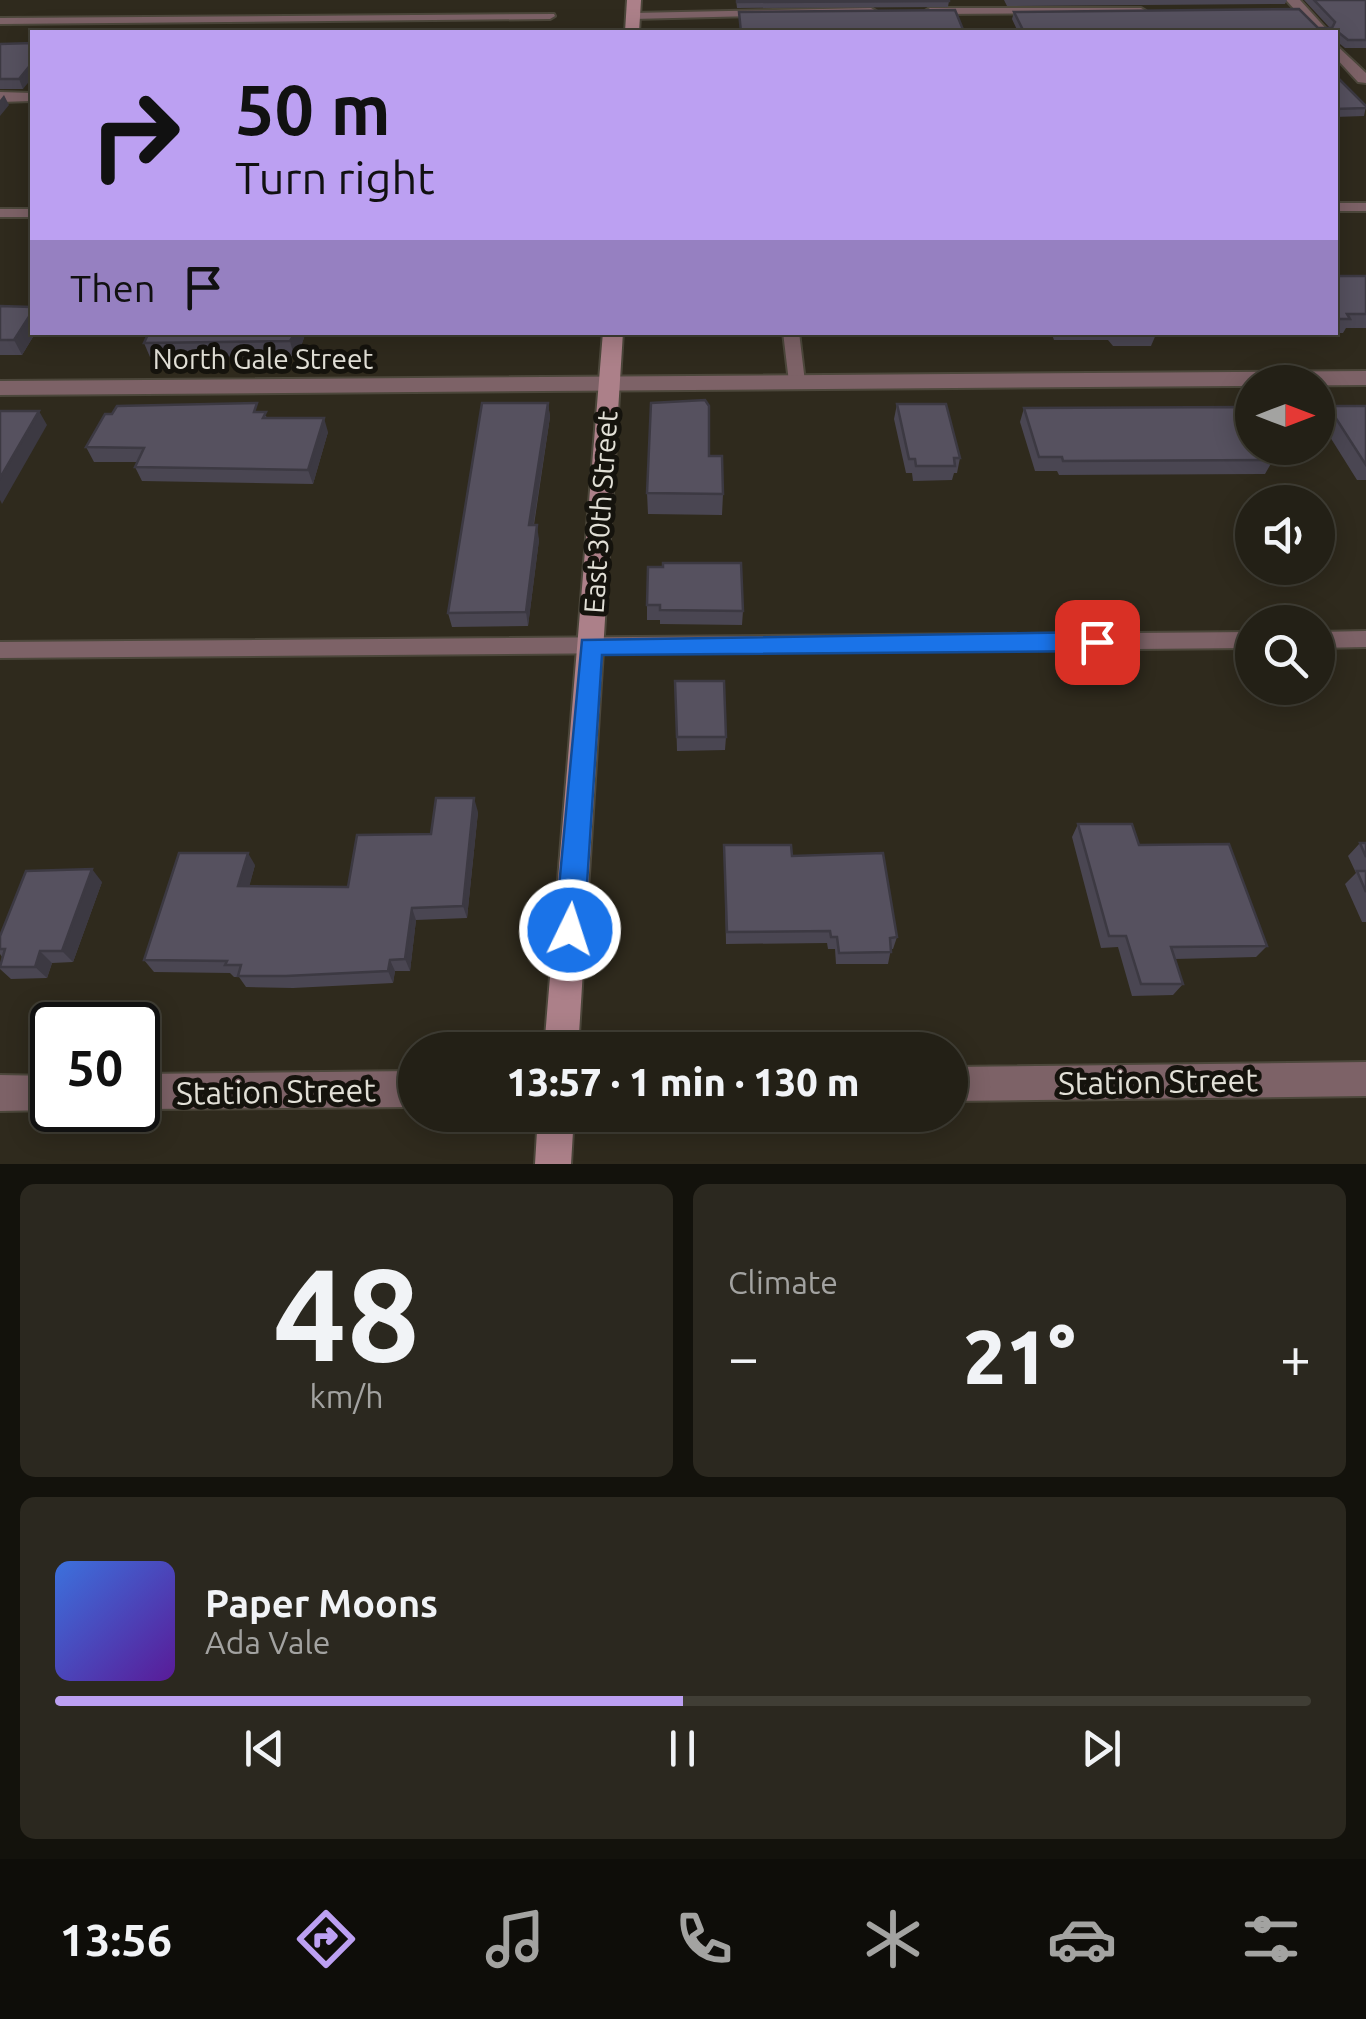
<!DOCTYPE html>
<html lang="en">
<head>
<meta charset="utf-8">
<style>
	body { margin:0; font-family:Ubuntu,sans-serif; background:#2b281f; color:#f1f3f6; height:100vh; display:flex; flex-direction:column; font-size:38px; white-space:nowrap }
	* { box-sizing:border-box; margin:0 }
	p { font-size:32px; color:#a3a3a1 }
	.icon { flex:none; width:55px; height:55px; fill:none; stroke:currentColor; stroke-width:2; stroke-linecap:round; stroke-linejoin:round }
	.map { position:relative; height:1164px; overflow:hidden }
	.panel { display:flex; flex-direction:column; gap:20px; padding:20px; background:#13120c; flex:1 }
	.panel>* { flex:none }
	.top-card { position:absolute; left:30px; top:30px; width:1308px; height:305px; border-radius:0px; box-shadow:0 5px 25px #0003,0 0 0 2px #403e35; background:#bca0f2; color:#111; overflow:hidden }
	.needle { width:65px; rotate:90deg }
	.fabs { position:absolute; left:1235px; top:365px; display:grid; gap:20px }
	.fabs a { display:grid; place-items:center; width:100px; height:100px; border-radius:50%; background:#232016; box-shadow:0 5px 25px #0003,0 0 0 2px #403e35; font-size:50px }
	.speed { position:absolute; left:30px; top:1002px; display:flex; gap:20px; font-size:50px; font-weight:700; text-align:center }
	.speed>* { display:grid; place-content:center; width:130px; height:130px; border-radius:50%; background:#232016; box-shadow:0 5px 25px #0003,0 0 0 2px #403e35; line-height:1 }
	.speed .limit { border:5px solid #111; border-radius:15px; background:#fff; color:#111 }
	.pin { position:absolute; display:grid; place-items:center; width:85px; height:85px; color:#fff; margin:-42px; border-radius:20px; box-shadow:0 5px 15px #0006 }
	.me { position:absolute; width:110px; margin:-55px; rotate:4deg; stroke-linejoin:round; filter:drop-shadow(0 0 8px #0008) }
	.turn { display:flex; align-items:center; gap:35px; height:210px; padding:0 40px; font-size:45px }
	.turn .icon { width:130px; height:130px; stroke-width:2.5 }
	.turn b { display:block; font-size:70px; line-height:85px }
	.then { display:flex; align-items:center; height:95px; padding:0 40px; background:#0003; gap:20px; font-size:38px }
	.big { font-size:75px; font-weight:800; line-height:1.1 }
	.panel .tile { flex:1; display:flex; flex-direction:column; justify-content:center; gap:15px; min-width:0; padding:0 35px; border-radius:15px; background:#2b281f }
	.panel .dial { align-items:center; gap:0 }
	.dial b { font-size:130px; line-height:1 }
	.song { display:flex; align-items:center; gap:30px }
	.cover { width:120px; height:120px; border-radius:15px; background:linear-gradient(135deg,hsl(220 70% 55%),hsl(270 70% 35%)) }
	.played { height:10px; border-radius:5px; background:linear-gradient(90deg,#bca0f2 50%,#403e35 50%) }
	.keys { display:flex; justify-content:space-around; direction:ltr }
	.heat { display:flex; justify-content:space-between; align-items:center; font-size:55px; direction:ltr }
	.panel .tiles { flex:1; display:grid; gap:20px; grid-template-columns:1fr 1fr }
	.tile:last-child { grid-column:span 2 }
	.trip { position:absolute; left:398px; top:1032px; width:570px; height:100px; border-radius:50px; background:#232016; box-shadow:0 5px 25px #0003,0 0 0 2px #403e35; font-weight:800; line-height:100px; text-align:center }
	.tab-bar { display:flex; height:160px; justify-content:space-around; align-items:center; background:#0e0d09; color:#a3a3a1 }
	.tab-bar .icon { width:70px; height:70px }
	.tab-bar .selected { color:#bca0f2 }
	.tab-bar b { font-size:45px; color:#f1f3f6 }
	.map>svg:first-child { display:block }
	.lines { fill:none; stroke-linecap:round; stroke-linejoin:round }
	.service-casing { stroke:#4c473b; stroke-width:4 }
	.minor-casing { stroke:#4c473b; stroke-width:4 }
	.secondary-casing { stroke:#4c473b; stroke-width:4 }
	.service { fill:#7d6267; fill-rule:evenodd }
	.minor { fill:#7d6267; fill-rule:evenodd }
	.secondary { fill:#ac8089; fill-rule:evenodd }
	.wall { fill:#4a4652 }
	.shaded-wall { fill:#3c3942 }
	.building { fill:#56515f; stroke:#3c3942; stroke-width:2.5 }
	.route { fill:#1a73e8; stroke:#114b97; stroke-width:2.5 }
	.labels { text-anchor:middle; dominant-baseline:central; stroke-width:10; stroke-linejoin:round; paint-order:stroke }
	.street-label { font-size:28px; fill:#e2e0d7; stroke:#15130d }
	.near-street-label { font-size:32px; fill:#e2e0d7; stroke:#15130d }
</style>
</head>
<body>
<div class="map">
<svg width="1366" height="1164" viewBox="0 0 1366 1164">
	<rect width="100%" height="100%" fill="#2f2a1d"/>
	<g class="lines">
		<defs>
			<path id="service" d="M871,8L876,11L875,13L633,19L628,16L633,13Z
				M1141,8L1146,11L1145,13L930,14L925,11L930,8Z
				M554,14L555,16L550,19L0,24V18Z
				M1335,203H1366V211H1335Z
				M0,209H32V217H0Z
				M783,332H799L805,382L803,386H791L789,382Z
				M1366,631V647L1318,648V632Z
				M1252,632V648L0,658V642Z"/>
			<path id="minor" d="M1286,0H1300L1329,32H1315Z
				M1335,44L1366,73V83L1358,82L1335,57Z
				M0,92L32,93V101L0,102Z
				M1366,371V385L0,395V381Z
				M1366,1062V1096L950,1101V1067Z
				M415,1071V1107L138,1109V1074Z
				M0,1075L52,1076L53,1110L0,1111Z"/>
			<path id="secondary" d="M627,0H641L639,32H625Z
				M603,332H623L578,1050H544Z
				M538,1115H574L571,1164H535Z"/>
		</defs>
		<use href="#service" class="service-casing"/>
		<use href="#minor" class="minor-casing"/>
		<use href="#secondary" class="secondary-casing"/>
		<use href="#service" class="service"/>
		<use href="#minor" class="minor"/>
		<use href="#secondary" class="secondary"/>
	</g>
	<path class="wall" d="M736,0H949V1L948,7L737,8Z
		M1004,0H1287L1285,4L1007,6Z
		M1304,0H1366V48H1345L1335,40V32H1018L1012,19L1014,12L1330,28Z
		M32,43L23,89H0V44Z
		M1335,75L1366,106L1364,116L1335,117Z
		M1335,276H1366V328H1346L1343,333L1209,332H1335Z
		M0,306L32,332H36L22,355H0Z
		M149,332H306L300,349L294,356L150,357L144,343Z
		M665,332H761L665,336Z
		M1051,332H1157L1151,346H1113L1108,340H1054Z
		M548,403L550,417L534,525L539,540L528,626L452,627L448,613Z
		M897,404L960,458L957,473H954L952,480L913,481L912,473H906L894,419Z
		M1328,406H1366V480H1357L1320,421Z
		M1024,408L1273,460L1265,474L1059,475L1057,471H1035L1020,422Z
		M261,412L268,418L328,432L313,484L142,481L135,467L137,462H94L86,447Z
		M709,456L723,494L722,515L648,514L647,493Z
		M663,567L743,611L742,625L660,624V620H647V605Z
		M675,681L726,737L725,750L677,751Z
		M478,812L467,918L416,920L410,971H395L393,983L293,988L246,987L239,977H234L230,973L154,972L144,960L255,865L249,886L348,887L431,834Z
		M1078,824L1139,845L1267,946L1256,957L1175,959L1183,984L1173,995L1132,996L1118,947L1101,948L1072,837Z
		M1360,843H1366V922H1362L1345,884L1356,873L1348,856Z
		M724,845L792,856L897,937L893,949H891L888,964H836L835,949H828L827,943L726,944Z
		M102,882L73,962L52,963L47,978L11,979L0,969L2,957L0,954V936Z"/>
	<path class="shaded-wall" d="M32,63V78L23,89L19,79Z
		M4,95L9,105L0,116V100Z
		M32,312V332H36L22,355L14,340Z
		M296,332H306L300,349L294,356L290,341Z
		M548,403L550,417L531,540L529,525Z
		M39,411L47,425L2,504L0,500V478Z
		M324,418L328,432L313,484L308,470Z
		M537,525L539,540L528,626L526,612Z
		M474,798L478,812L467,918L463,906Z
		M248,853L255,865L246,899L238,886Z
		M92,869L102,882L73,962L62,951Z
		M412,908L416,920L410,971L405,959Z
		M40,951L52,963L47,978L35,967Z
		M390,960L395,971L393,983L388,971Z"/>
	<path class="building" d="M737,0H949V1L737,2Z
		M1314,0H1366V40H1348L1338,32L1335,39V32H1024L1014,12L1299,9L1318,28H1332L1335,22Z
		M955,10L964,32H741L739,12Z
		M32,43V63L19,79H0V44Z
		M1335,75L1366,106V108L1335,109Z
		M1335,276H1366V314H1347L1350,319H1335Z
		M0,306L32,307V312L14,340H0Z
		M149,332H296L290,341L144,343Z
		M705,400L709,406V456H722L723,494L647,493L651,403Z
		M257,403L254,412H266L263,418H324L308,470L135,467L144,448L86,447L105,414H112L117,406Z
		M482,403H548L529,525H537L526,612L448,613Z
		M897,404H946L960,458H954L955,466H916L915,459H909Z
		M1328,406H1366V465Z
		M1246,407L1252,420V448H1266L1273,460L1063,461L1062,457H1039L1024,408Z
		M0,411H39L0,478Z
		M663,563H741L743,611L660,610V605H647L648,567H663Z
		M675,681H724L726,737H677Z
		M436,798H474L463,906L412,908L405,959L390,960L388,971L286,976H238L241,965H225L227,961L144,960L179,853H248L238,886L348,887L357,835L431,834Z
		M1078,824H1132L1139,845L1229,844L1267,946L1171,947L1183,984H1141L1126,936H1109Z
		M1360,843H1366V857Z
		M724,845H791L792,856L883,853L897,937L890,938L891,952L839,953L837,937H831L830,931L727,932Z
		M92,869L62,951H40L35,967H0L5,949H0V936L26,871Z
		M1357,871H1366V892Z"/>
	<path class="route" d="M1097,632L1105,635L1109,642L1105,648L1097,651L602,655L584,930L580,940L570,944L559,940L555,930L582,640Z"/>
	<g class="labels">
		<g class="street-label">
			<text x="263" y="358">North Gale Street</text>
			<text transform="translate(600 512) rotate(-86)">East 30th Street</text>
		</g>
		<g class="near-street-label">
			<text transform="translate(1158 1081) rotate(-1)">Station Street</text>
			<text transform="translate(276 1091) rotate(-1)">Station Street</text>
		</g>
	</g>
</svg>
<div class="fabs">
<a><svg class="needle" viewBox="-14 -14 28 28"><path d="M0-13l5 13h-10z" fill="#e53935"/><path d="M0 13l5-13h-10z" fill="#a3a3a1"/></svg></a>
<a><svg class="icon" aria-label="sound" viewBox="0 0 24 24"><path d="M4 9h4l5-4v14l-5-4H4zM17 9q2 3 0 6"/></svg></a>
<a><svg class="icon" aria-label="search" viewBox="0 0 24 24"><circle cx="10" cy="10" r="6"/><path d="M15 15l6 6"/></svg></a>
</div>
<div class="speed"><div class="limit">50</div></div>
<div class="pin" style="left:1097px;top:642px;background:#d93025"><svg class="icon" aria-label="arrive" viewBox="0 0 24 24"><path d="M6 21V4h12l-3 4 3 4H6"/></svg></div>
<svg class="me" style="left:570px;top:930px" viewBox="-20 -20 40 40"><circle r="17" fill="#1a73e8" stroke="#fff" stroke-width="3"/><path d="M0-11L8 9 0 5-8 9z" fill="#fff"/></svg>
<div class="trip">13:57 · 1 min · 130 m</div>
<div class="top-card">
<div class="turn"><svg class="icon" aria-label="right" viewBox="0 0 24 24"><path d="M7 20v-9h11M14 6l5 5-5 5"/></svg><div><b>50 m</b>Turn right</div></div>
<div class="then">Then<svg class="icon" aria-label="arrive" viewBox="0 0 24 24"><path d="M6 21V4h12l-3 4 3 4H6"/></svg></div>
</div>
</div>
<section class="panel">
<div class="tiles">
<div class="tile dial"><b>48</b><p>km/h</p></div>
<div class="tile"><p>Climate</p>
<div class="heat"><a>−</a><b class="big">21°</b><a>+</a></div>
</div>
<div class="tile">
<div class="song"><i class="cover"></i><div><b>Paper Moons</b><p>Ada Vale</p></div></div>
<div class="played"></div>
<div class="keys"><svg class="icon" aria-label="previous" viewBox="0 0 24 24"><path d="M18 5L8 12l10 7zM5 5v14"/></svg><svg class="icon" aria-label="pause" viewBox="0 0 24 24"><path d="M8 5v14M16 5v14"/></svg><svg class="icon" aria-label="next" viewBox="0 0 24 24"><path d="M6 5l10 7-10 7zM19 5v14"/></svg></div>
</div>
</div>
</section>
<nav class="tab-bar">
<b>13:56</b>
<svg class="icon selected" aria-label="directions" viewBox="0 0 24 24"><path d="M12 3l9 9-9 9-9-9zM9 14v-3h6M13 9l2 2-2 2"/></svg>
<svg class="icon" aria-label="music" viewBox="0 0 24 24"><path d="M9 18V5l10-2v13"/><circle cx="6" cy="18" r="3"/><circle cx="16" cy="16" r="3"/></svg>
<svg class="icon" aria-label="phone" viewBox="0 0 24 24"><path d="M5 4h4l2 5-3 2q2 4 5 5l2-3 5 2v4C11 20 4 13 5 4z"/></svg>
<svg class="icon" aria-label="climate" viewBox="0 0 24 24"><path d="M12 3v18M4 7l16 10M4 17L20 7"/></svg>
<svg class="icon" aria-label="car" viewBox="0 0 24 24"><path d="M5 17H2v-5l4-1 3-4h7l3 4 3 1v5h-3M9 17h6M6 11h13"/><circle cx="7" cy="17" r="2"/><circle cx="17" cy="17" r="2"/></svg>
<svg class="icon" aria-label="filters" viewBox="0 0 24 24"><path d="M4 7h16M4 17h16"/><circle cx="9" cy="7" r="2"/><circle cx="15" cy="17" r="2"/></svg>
</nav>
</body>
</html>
